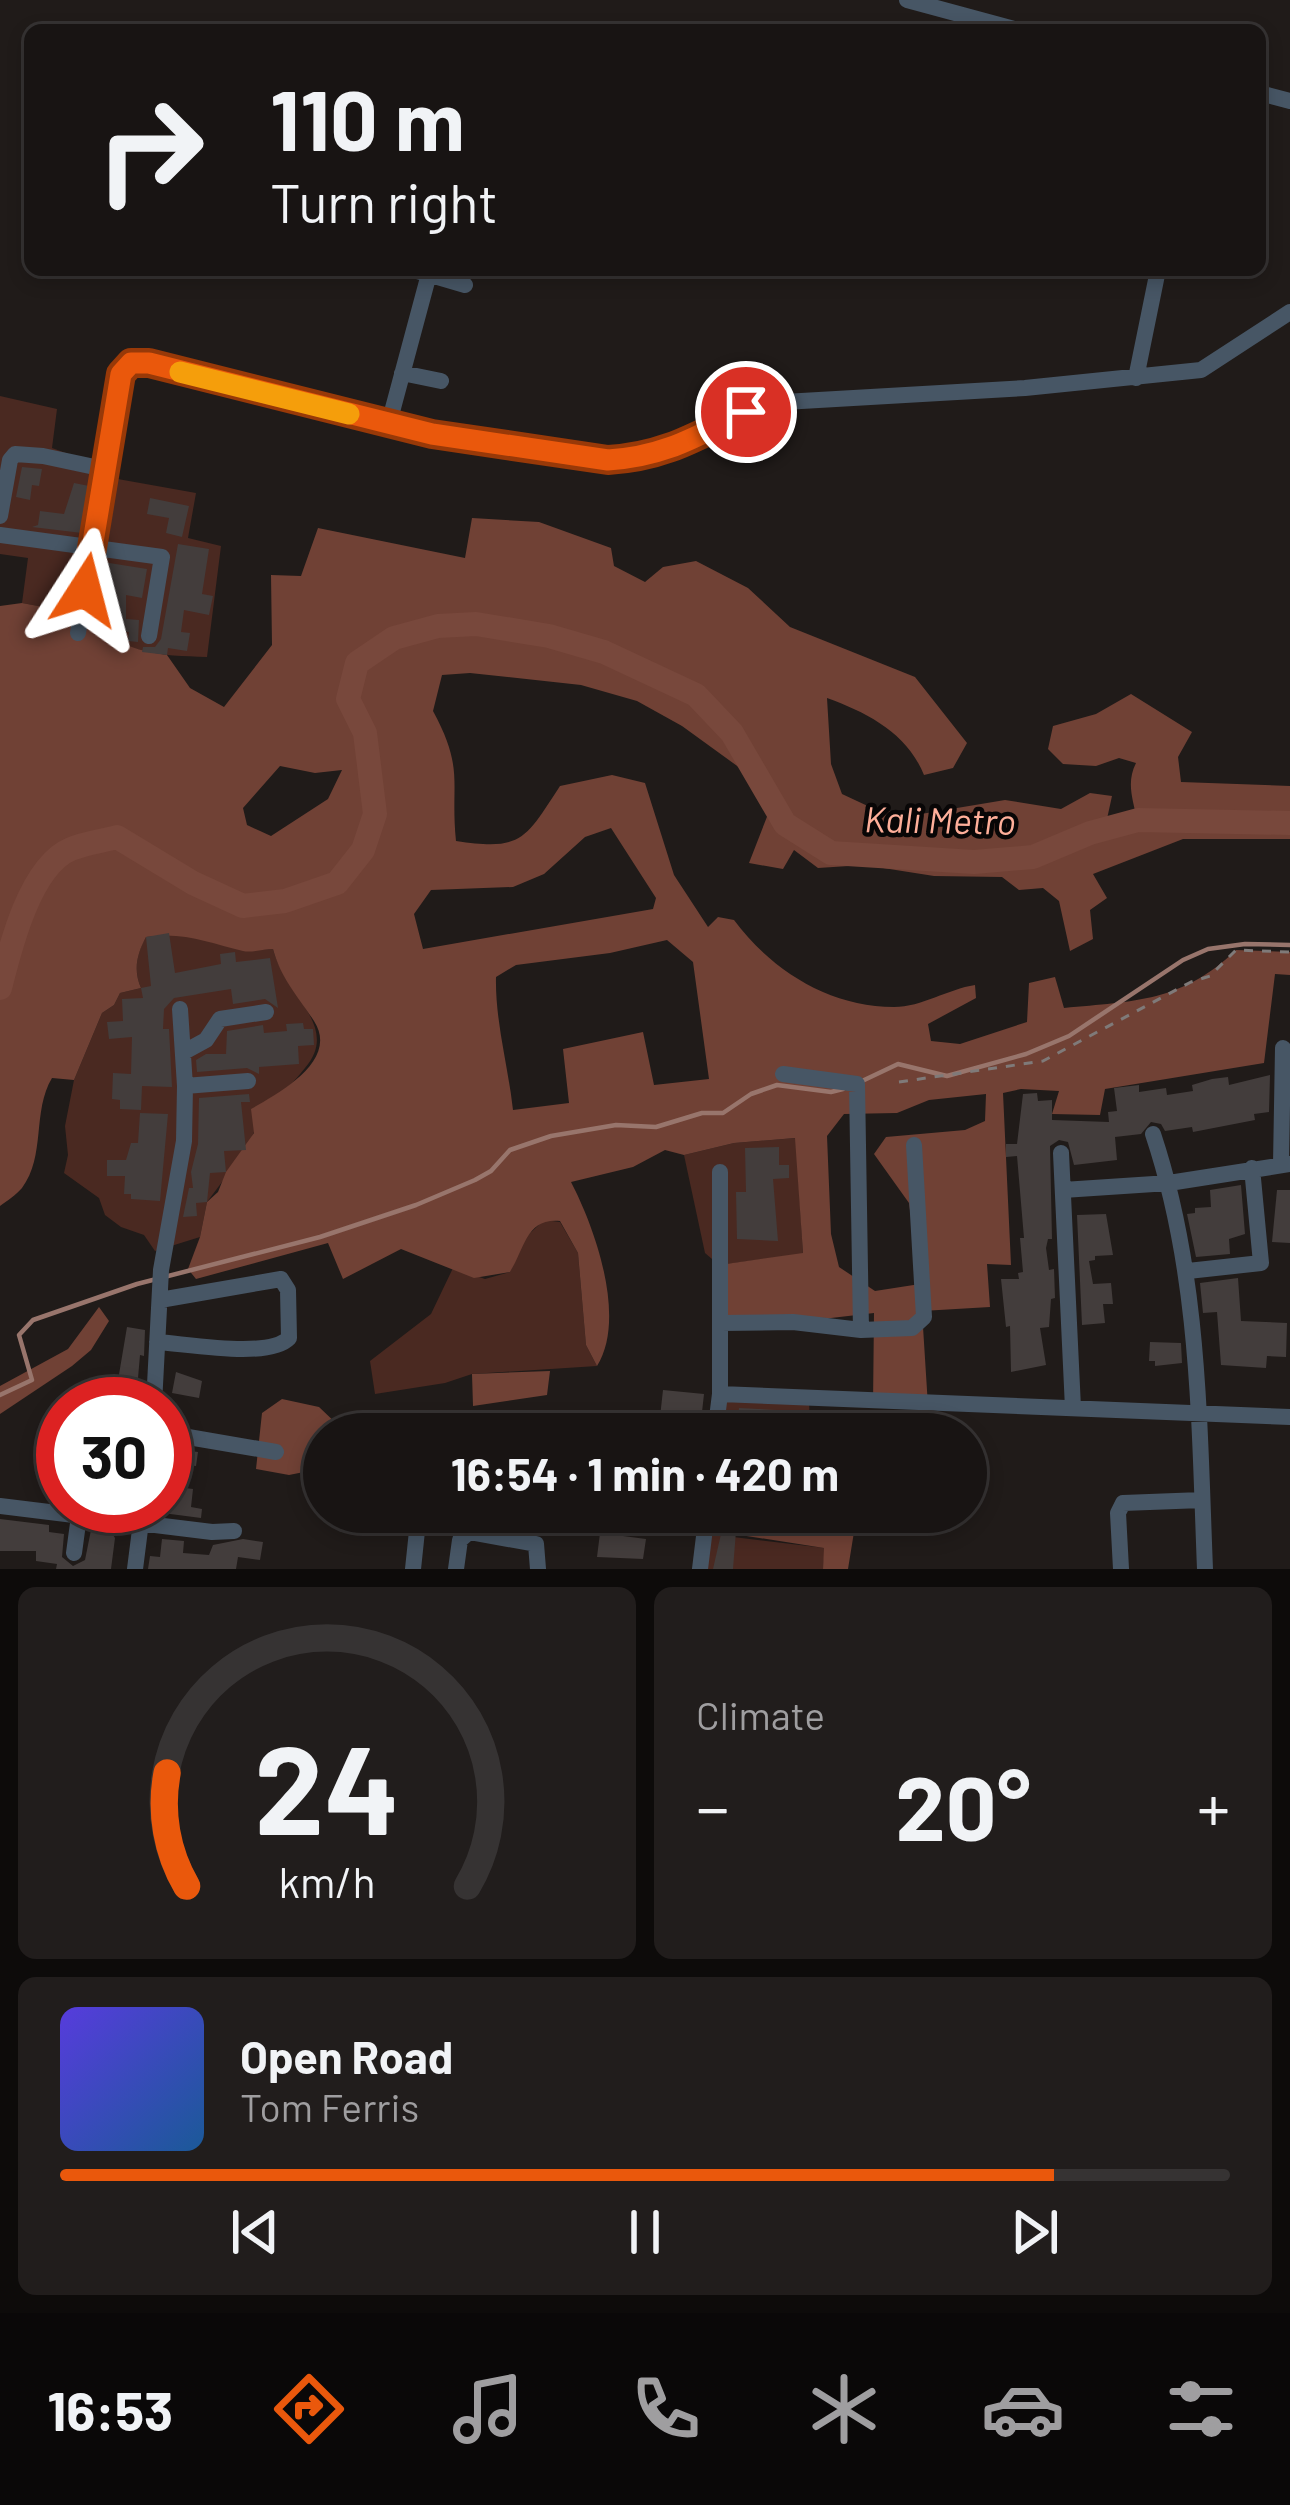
<!DOCTYPE html>
<html lang="en">
<head>
<meta charset="utf-8">
<style>
	body { margin:0; font-family:Barlow,sans-serif; background:#211d1c; color:#f1f3f6; height:100vh; display:flex; flex-direction:column; font-size:45px; white-space:nowrap }
	* { box-sizing:border-box; margin:0 }
	p { font-size:39px; color:#9f9ea0 }
	.icon { flex:none; width:66px; height:66px; fill:none; stroke:currentColor; stroke-width:2; stroke-linecap:round; stroke-linejoin:round }
	.map { position:relative; height:1569px; overflow:hidden }
	.sheet { display:flex; flex-direction:column; gap:18px; padding:18px; background:#0d0b0a; flex:1 }
	.sheet>* { flex:none }
	.top-card { position:absolute; left:24px; top:24px; width:1242px; height:252px; border-radius:18px; box-shadow:0 6px 18px #0003,0 0 0 3px #363333; background:#181413; color:#f1f3f6; overflow:hidden }
	.speed { position:absolute; left:36px; top:1377px; display:flex; gap:24px; font-size:60px; font-weight:700; text-align:center }
	.speed>* { display:grid; place-content:center; width:156px; height:156px; border-radius:50%; background:#181413; box-shadow:0 6px 18px #0003,0 0 0 3px #363333; line-height:1 }
	.speed .limit { border:18px solid #d22; background:#fff; color:#111 }
	.pin { position:absolute; display:grid; place-items:center; width:102px; height:102px; color:#fff; margin:-51px; border:6px solid #fff; border-radius:50%; box-shadow:0 3px 12px #0007 }
	.me { position:absolute; width:132px; margin:-66px; rotate:9deg; stroke-linejoin:round; filter:drop-shadow(0 0 9px #0008) }
	.turn { display:flex; align-items:center; gap:42px; height:252px; padding:0 48px; font-size:54px }
	.turn .icon { width:156px; height:156px; stroke-width:2.5 }
	.turn b { display:block; font-size:84px; line-height:102px }
	.big { font-size:90px; font-weight:700; line-height:1.1 }
	.sheet .tile { flex:1; display:flex; flex-direction:column; justify-content:center; gap:18px; min-width:0; padding:0 42px; border-radius:18px; background:#211d1c }
	.sheet .dial { align-items:center; gap:0 }
	.dial svg { height:312px; overflow:visible; fill:none; stroke:#363333; stroke-width:7; stroke-linecap:round; text-anchor:middle }
	.dial text { fill:#f1f3f6; stroke:none }
	.song { display:flex; align-items:center; gap:36px }
	.cover { width:144px; height:144px; border-radius:18px; background:linear-gradient(135deg,hsl(250 70% 55%),hsl(210 70% 35%)) }
	.played { height:12px; border-radius:6px; background:linear-gradient(90deg,#ea580c 85%,#363333 85%) }
	.keys { display:flex; justify-content:space-around; direction:ltr }
	.heat { display:flex; justify-content:space-between; align-items:center; font-size:66px; direction:ltr }
	.sheet .tiles { flex:1; display:grid; gap:18px; grid-template-columns:1fr 1fr }
	.tile:last-child { grid-column:span 2 }
	.trip { position:absolute; left:303px; top:1413px; width:684px; height:120px; border-radius:60px; background:#181413; box-shadow:0 6px 18px #0003,0 0 0 3px #363333; font-weight:700; line-height:120px; text-align:center }
	.tabs { display:flex; height:192px; justify-content:space-around; align-items:center; background:#0a0808; color:#9f9ea0 }
	.tabs .icon { width:84px; height:84px }
	.tabs .active { color:#ea580c }
	.tabs b { font-size:54px; color:#f1f3f6 }
	.map>svg:first-child { display:block }
	.green { fill:#4a2921 }
	.forest { fill:#704135; fill-rule:evenodd }
	.lines { fill:none; stroke-linecap:round; stroke-linejoin:round }
	.stream { stroke:#98756c; stroke-width:4.5 }
	.river { stroke:#78483c; stroke-width:24 }
	.building { fill:#433d3c }
	.path { stroke:#7f7a79; stroke-width:3; stroke-dasharray:9 9; stroke-linecap:butt }
	.street { stroke:#475665; stroke-width:16 }
	.route-casing { stroke:#983908; stroke-width:30 }
	.route { stroke:#ea580c; stroke-width:21 }
	.slow { stroke:#f59e0b; stroke-width:21 }
	.labels { text-anchor:middle; dominant-baseline:central; stroke-width:9; stroke-linejoin:round; paint-order:stroke }
	.water-label { font-size:36px; font-style:italic; fill:#feaf9a; stroke:#080606 }
</style>
</head>
<body>
<div class="map">
<svg width="1290" height="1569" viewBox="0 0 1290 1569">
	<rect width="100%" height="100%" fill="#201b19"/>
	<path class="green" d="M0,396L57,409L52,448L74,456L101,476L196,493L188,538L221,546L207,657C160,655 121,657 91,616L22,603L28,558L0,554Z
		M169,933C209,937 232,952 273,949C285,996 341,1026 305,1068C293,1083 286,1091 269,1099L246,1150L207,1202L200,1237L155,1251L144,1235L121,1227L105,1215L99,1198L64,1173L68,1155L65,1126L74,1080L102,1013L114,1005L120,993L141,988C133,970 137,953 146,937Z
		M796,1138L803,1254L719,1265L705,1253L684,1155L734,1143Z
		M544,1220L560,1222L578,1253L586,1345L597,1366L472,1374L445,1383L375,1394L370,1361L431,1314L453,1268L485,1279L510,1272L525,1238Z
		M714,1396L809,1399L810,1434H710Z
		M700,1533L825,1548L823,1569H699Z"/>
	<path class="forest" d="M472,518L539,522L611,548L614,566L645,582L663,567L696,561L748,588L790,627L915,677L967,743L953,768L924,775C907,733 868,713 827,698L831,764L842,794L872,808L915,815L1005,800L1061,809L1090,793L1112,796L1105,828L1137,820C1133,799 1126,783 1136,763L1119,758L1096,766L1063,764L1048,749L1053,726L1096,714L1131,694L1192,732L1178,757L1181,782L1290,786V839H1183L1093,874L1107,898L1090,910L1093,939L1070,951L1059,901L1043,888L1019,890L1002,877L934,876L864,865L818,868L794,850L783,869L749,863L770,809L762,784L682,726L637,701L581,685L470,673L442,675L433,711C465,770 450,782 456,841C523,851 525,839 560,786L612,775L645,783L674,875L708,927L718,917L734,920C771,970 829,1007 894,1007C922,1007 948,989 975,985L976,998L928,1024L931,1041L960,1044L1027,1022L1029,983L1055,977L1064,1008C1135,1001 1182,1002 1236,950L1290,952V975L1275,974L1264,1063L1105,1089L1100,1115L1052,1114L1059,1091L1021,1089L1003,1093L1011,1265L987,1264L990,1307L922,1311L928,1406L873,1405L874,1313L831,1318L716,1317L719,1265L803,1253L795,1138L734,1143L684,1155L665,1150L633,1167L571,1182C595,1228 627,1318 597,1366L586,1345L578,1253L560,1221C526,1218 525,1248 510,1272L474,1278L401,1249L343,1279L328,1243L196,1279L188,1269L200,1237L207,1202L218,1192L226,1172L254,1133L251,1109C277,1094 340,1061 314,1021C298,996 281,979 273,949C265,949 251,953 243,951C210,943 183,931 146,937C137,954 133,970 141,988L120,993L114,1005L102,1013L74,1080L52,1078C32,1111 46,1156 22,1188C16,1195 7,1201 0,1206V606L22,603L92,616C112,644 134,650 167,655L190,688L224,707L272,645L271,575L301,576L318,528L465,558ZM280,766L315,773L342,770L328,799L271,836L247,825L243,808ZM611,828L656,898L653,909L423,949L414,914L431,890L513,887L544,874L585,837ZM667,940L693,962L709,1079L654,1085L643,1032L563,1049L569,1103L513,1110C508,1065 495,1021 496,977L516,965L610,953ZM986,1094L985,1121L965,1130L886,1137L874,1154L909,1203L920,1284L875,1291L839,1267L831,1234L827,1136L844,1114L897,1113L929,1100Z
		M99,1307L109,1321L91,1350L72,1366L0,1414V1386L68,1349Z
		M550,1371L547,1395L473,1406L472,1374Z
		M282,1399L319,1407L339,1426L338,1434H324V1468L289,1475L256,1469L262,1413Z
		M703,1512H779V1520L854,1532L848,1569H823L824,1548L702,1529Z"/>
	<g class="lines">
		<path class="stream" d="M860,1082L898,1064L947,1076L1026,1054L1069,1036L1183,960L1208,949L1245,944L1290,945
			M0,1395L32,1380L19,1335L33,1320L137,1284L320,1237L416,1205L475,1180L491,1171L510,1150L551,1136L616,1125L656,1127L702,1113H723L751,1094L777,1085L831,1092L843,1089"/>
		<path class="river" d="M0,988C10,948 30,866 71,849C85,843 102,841 117,837L193,883L243,906L285,901L337,883L363,850L375,814L365,733L348,699L357,663L394,638L438,626L476,624L549,636L604,652L696,695L732,733L785,824L831,853L974,862L1033,857L1090,833L1138,820L1290,823"/>
	</g>
	<path class="building" d="M22,467L42,469L39,486L32,485L30,500L16,497Z
		M74,483L89,486L82,533L32,527L38,525L40,511L64,514Z
		M150,498L189,506L182,537L166,533L169,518L147,514Z
		M178,544L209,549L202,594L213,596L209,615L184,610L181,632L190,633L187,651L168,648L167,655L142,652L143,647H155L161,639Z
		M103,562L147,569L142,598L126,595V619L139,620L138,642L128,641L129,632L112,630L113,617H103L102,587L99,586Z
		M169,933L175,973L221,964L220,954L235,952L236,962L270,958L278,1008L265,999L233,1004L231,989L174,998L164,1009L163,1029H169L172,1087L142,1086L141,1110L120,1109V1100L112,1099L113,1073L131,1074L132,1037L109,1039L107,1022L123,1021L122,999L143,998L141,988L151,986L146,937Z
		M303,1023L304,1029H313L314,1045L298,1046L299,1064L259,1067V1074L247,1068L197,1072L196,1060L206,1054H226L227,1031L263,1025L264,1033L287,1031L286,1024Z
		M1270,1075L1269,1112L1254,1114L1255,1120L1193,1132L1192,1127L1165,1131L1161,1124L1151,1122L1141,1134L1115,1137L1117,1160L1074,1165L1068,1142L1059,1140L1050,1146L1052,1239H1048L1046,1248L1049,1270L1054,1269L1055,1298L1051,1299L1049,1327L1040,1328L1046,1365L1011,1372L1010,1326L1006,1327L1001,1279H1019L1018,1273L1023,1272L1020,1238H1024L1017,1156L1006,1157V1144H1017L1023,1094L1037,1093L1038,1101L1052,1100V1120L1109,1122L1108,1112L1117,1111L1114,1088L1139,1085V1092L1166,1088L1167,1095L1193,1091L1192,1085L1212,1079L1228,1077L1229,1085Z
		M249,1094L250,1102H241L246,1150L224,1151L226,1172L210,1173L207,1202L196,1203L197,1216L183,1217L189,1188H193L191,1172L198,1144L199,1098Z
		M140,1113L168,1114L160,1201L131,1199V1194H124L125,1176H107V1160H126L131,1143H138Z
		M779,1147V1165H789V1178L773,1179L778,1241L737,1239L736,1192H746L745,1148Z
		M1241,1185L1245,1234L1229,1239L1230,1254L1196,1257L1187,1214L1195,1213V1208L1211,1207L1210,1190Z
		M1277,1190H1290V1243L1272,1242Z
		M1106,1214L1113,1255L1095,1256V1260L1089,1261L1093,1284L1111,1283L1113,1304H1103L1105,1323L1082,1325L1077,1215Z
		M1238,1278L1241,1321L1287,1323L1286,1357L1267,1356L1266,1368L1221,1365L1217,1312L1203,1313L1200,1283Z
		M127,1327L145,1330L144,1356L140,1355L138,1378L133,1377L130,1404H114Z
		M1150,1342L1181,1343L1182,1363L1155,1366V1361H1149Z
		M176,1372L202,1381L199,1398L172,1393Z
		M663,1390L704,1394L701,1421L660,1417Z
		M739,1408L777,1410L776,1426L760,1429L729,1426L730,1416H738Z
		M165,1448L198,1452L196,1466L188,1465L185,1488L193,1489L191,1507L202,1509L201,1518L155,1512L156,1506H165Z
		M726,1512H754L753,1517H759L757,1533L736,1531L733,1569H713Z
		M0,1519L49,1525V1532L64,1534L62,1557L73,1566L85,1560L91,1530L112,1533L115,1538L111,1569H56L57,1564L36,1561V1551H0Z
		M600,1533L646,1539L643,1559L597,1557Z
		M162,1539L184,1541L183,1553L209,1555L213,1545L243,1539L263,1542L260,1560L238,1557L236,1569H148L150,1556L160,1557Z"/>
	<g class="lines">
		<path class="path" d="M899,1082L1043,1061L1191,982L1210,976L1236,950L1290,952"/>
		<path class="street" d="M907,0L1018,30
			M1260,93L1290,101
			M414,270L465,285
			M402,373L441,381
			M1136,378L1158,270
			M389,423L429,274
			M0,516L10,460L15,454L43,456L104,469
			M0,535L162,557L149,636
			M78,633L121,373L131,363H149L432,434L608,460C631,459 654,456 676,448C714,434 743,409 784,402L1025,388L1201,370L1290,312
			M184,1052L206,1040L220,1019L266,1012
			M185,1086L248,1081
			M1153,1134C1200,1275 1199,1422 1205,1569
			M1061,1153L1073,1408
			M1281,1164L1283,1048
			M1063,1190L1169,1183L1290,1164
			M1188,1271L1261,1263L1252,1168
			M721,1323L793,1322L861,1330L857,1084L783,1074
			M861,1330L912,1328L924,1317L914,1145
			M157,1342C188,1344 269,1359 289,1338L288,1290L281,1279L160,1300
			M720,1394L1290,1417
			M154,1404L161,1270L184,1141L185,1086L180,1009
			M165,1433L276,1452
			M715,1434L720,1394V1172
			M0,1506L212,1532L234,1531
			M74,1553L79,1516
			M135,1569L143,1506
			M413,1569L419,1512
			M456,1569L460,1540L469,1532L536,1544L538,1569
			M700,1569L707,1512
			M1121,1569L1118,1513L1123,1503L1202,1500"/>
	</g>
	<g class="lines">
		<defs>
			<path id="route" d="M85,590L121,374L131,363H149L432,434L608,460C664,457 697,436 746,412"/>
		</defs>
		<use href="#route" class="route-casing"/>
		<use href="#route" class="route"/>
		<path class="slow" d="M180,372L349,414"/>
	</g>
	<g class="labels">
		<g class="water-label">
			<text transform="translate(940 819) rotate(1)">Kali Metro</text>
		</g>
	</g>
</svg>
<div class="speed"><div class="limit">30</div></div>
<div class="pin" style="left:746px;top:412px;background:#d93025"><svg class="icon" aria-label="arrive" viewBox="0 0 24 24"><path d="M6 21V4h12l-3 4 3 4H6"/></svg></div>
<svg class="me" style="left:85px;top:590px" viewBox="-20 -20 40 40"><path d="M0-17L14 15 0 8-14 15z" fill="#ea580c" stroke="#fff" stroke-width="4"/></svg>
<div class="trip">16:54 · 1 min · 420 m</div>
<div class="top-card">
<div class="turn"><svg class="icon" aria-label="right" viewBox="0 0 24 24"><path d="M7 20v-9h11M14 6l5 5-5 5"/></svg><div><b>110 m</b>Turn right</div></div>
</div>
</div>
<section class="sheet">
<div class="tiles">
<div class="tile dial"><svg viewBox="0 0 100 80">
<path d="M14 69A42 42 0 1 1 86 69"/>
<path d="M14 69A42 42 0 0 1 9 40" stroke="#ea580c"/>
<text x="50" y="56" font-size="32" font-weight="700">24</text>
<text x="50" y="72" font-size="11">km/h</text>
</svg></div>
<div class="tile"><p>Climate</p>
<div class="heat"><a>−</a><b class="big">20°</b><a>+</a></div>
</div>
<div class="tile">
<div class="song"><i class="cover"></i><div><b>Open Road</b><p>Tom Ferris</p></div></div>
<div class="played"></div>
<div class="keys"><svg class="icon" aria-label="previous" viewBox="0 0 24 24"><path d="M18 5L8 12l10 7zM5 5v14"/></svg><svg class="icon" aria-label="pause" viewBox="0 0 24 24"><path d="M8 5v14M16 5v14"/></svg><svg class="icon" aria-label="next" viewBox="0 0 24 24"><path d="M6 5l10 7-10 7zM19 5v14"/></svg></div>
</div>
</div>
</section>
<nav class="tabs">
<b>16:53</b>
<svg class="icon active" aria-label="directions" viewBox="0 0 24 24"><path d="M12 3l9 9-9 9-9-9zM9 14v-3h6M13 9l2 2-2 2"/></svg>
<svg class="icon" aria-label="music" viewBox="0 0 24 24"><path d="M9 18V5l10-2v13"/><circle cx="6" cy="18" r="3"/><circle cx="16" cy="16" r="3"/></svg>
<svg class="icon" aria-label="phone" viewBox="0 0 24 24"><path d="M5 4h4l2 5-3 2q2 4 5 5l2-3 5 2v4C11 20 4 13 5 4z"/></svg>
<svg class="icon" aria-label="climate" viewBox="0 0 24 24"><path d="M12 3v18M4 7l16 10M4 17L20 7"/></svg>
<svg class="icon" aria-label="car" viewBox="0 0 24 24"><path d="M5 17H2v-5l4-1 3-4h7l3 4 3 1v5h-3M9 17h6M6 11h13"/><circle cx="7" cy="17" r="2"/><circle cx="17" cy="17" r="2"/></svg>
<svg class="icon" aria-label="filters" viewBox="0 0 24 24"><path d="M4 7h16M4 17h16"/><circle cx="9" cy="7" r="2"/><circle cx="15" cy="17" r="2"/></svg>
</nav>
</body>
</html>
